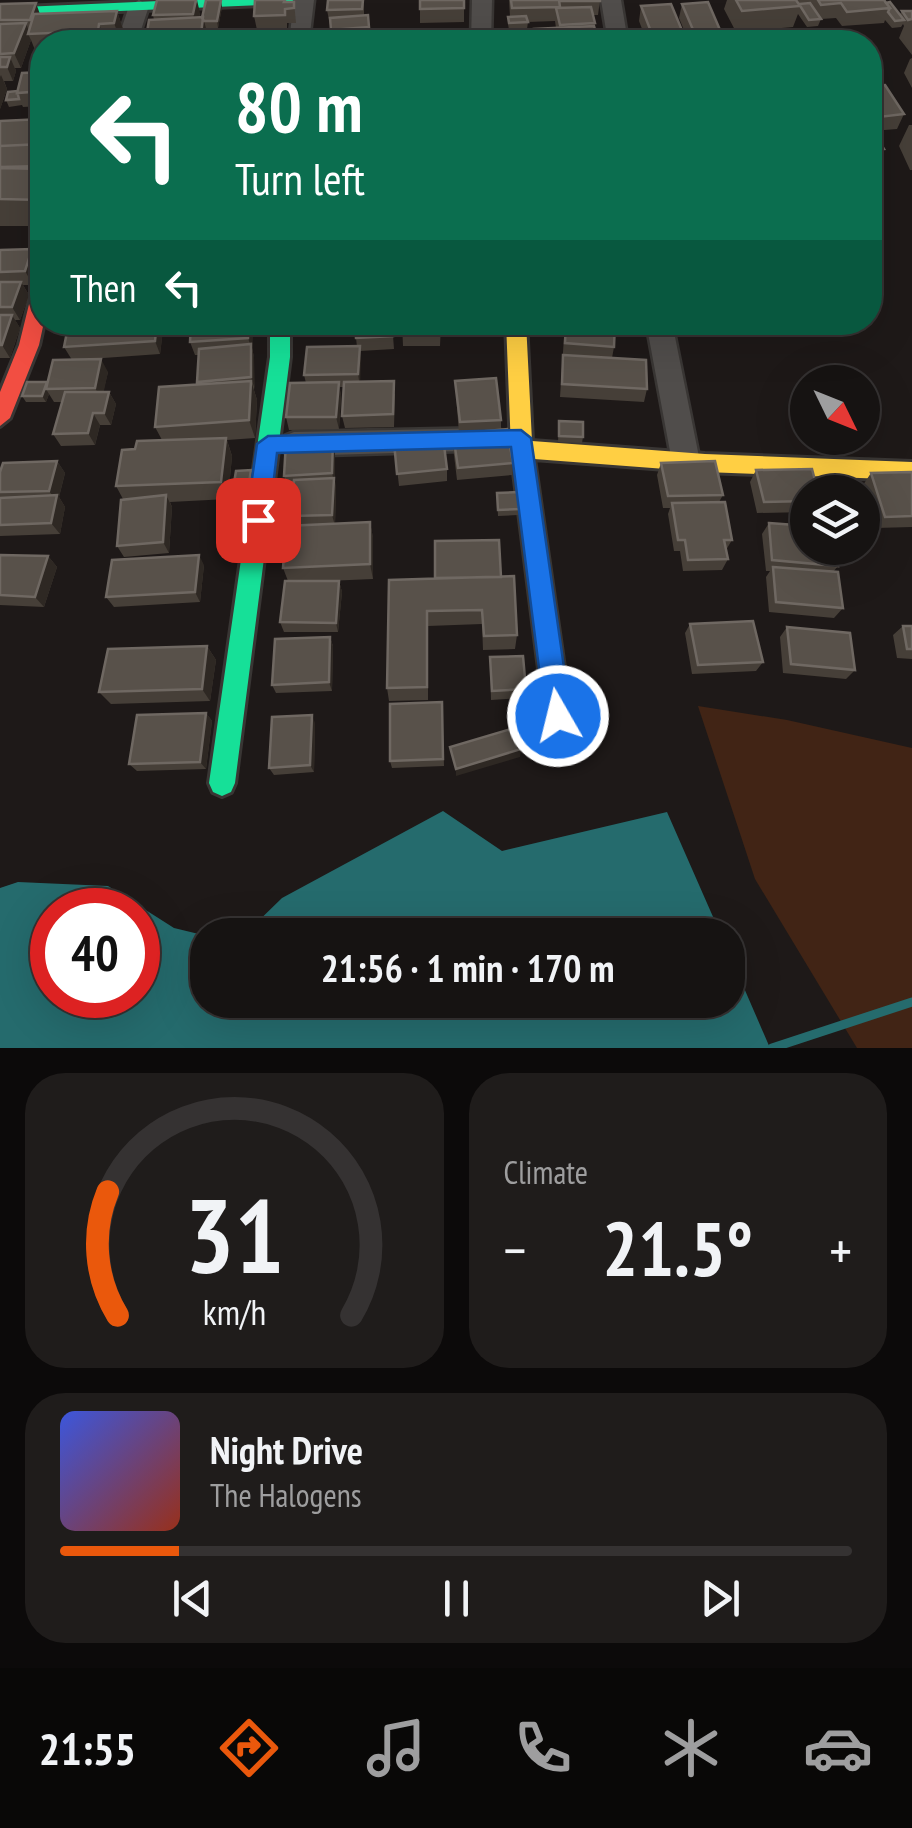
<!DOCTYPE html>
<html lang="en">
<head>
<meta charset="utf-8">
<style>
	body { margin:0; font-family:"PT Sans Narrow",sans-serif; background:#1f1c1b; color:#f1f3f6; height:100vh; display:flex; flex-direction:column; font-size:38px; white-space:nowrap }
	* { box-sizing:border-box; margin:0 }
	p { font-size:32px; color:#9e9e9f }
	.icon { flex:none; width:55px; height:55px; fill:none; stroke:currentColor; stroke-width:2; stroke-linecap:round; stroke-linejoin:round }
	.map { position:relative; height:1048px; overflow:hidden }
	.details { display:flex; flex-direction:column; gap:25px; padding:25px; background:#0c0a0a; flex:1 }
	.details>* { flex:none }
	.banner { position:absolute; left:30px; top:30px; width:852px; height:305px; border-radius:40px; box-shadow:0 10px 40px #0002,0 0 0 2px #353232; background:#0b6e4f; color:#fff; overflow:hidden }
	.needle { width:65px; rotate:133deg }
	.controls { position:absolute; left:790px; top:365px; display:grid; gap:20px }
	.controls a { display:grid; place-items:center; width:90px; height:90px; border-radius:50%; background:#161312; box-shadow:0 10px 40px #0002,0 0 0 2px #353232; font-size:50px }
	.speed { position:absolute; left:30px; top:888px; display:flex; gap:20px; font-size:50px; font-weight:700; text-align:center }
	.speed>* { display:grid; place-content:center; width:130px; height:130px; border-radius:50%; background:#161312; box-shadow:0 10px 40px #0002,0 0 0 2px #353232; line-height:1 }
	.speed .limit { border:15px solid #d22; background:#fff; color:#111 }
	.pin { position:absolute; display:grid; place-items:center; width:85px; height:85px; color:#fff; margin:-42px; border-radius:20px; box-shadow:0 5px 15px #0006 }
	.me { position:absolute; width:110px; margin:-55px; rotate:352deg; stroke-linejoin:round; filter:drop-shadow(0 0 8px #0008) }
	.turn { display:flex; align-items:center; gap:35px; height:210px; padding:0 40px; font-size:45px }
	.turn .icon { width:130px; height:130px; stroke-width:2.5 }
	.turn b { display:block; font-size:70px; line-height:85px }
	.then { display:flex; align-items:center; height:95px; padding:0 40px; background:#0003; gap:20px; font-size:38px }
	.big { font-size:75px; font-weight:800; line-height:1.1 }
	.details .card { flex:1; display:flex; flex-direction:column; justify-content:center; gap:15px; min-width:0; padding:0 35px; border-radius:40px; background:#1f1c1b }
	.details .dial { align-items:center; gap:0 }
	.dial svg { height:260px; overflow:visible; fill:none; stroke:#353232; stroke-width:7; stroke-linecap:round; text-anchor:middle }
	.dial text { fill:#f1f3f6; stroke:none }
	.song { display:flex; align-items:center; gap:30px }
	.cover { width:120px; height:120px; border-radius:15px; background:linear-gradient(135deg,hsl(230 70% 55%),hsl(10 70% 35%)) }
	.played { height:10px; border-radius:5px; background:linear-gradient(90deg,#ea580c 15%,#353232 15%) }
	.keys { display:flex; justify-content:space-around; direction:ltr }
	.heat { display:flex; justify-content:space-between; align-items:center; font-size:55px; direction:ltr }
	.details .tiles { flex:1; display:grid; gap:25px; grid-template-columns:1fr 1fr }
	.card:last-child { grid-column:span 2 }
	.trip { position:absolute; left:190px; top:918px; width:555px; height:100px; border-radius:40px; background:#161312; box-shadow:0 10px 40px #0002,0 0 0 2px #353232; font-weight:800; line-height:100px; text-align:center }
	.menu { display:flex; height:160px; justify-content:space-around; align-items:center; background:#090807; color:#9e9e9f }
	.menu .icon { width:70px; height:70px }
	.menu .current { color:#ea580c }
	.menu b { font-size:45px; color:#f1f3f6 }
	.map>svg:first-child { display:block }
	.green { fill:#412415 }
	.water { fill:#256b6d; fill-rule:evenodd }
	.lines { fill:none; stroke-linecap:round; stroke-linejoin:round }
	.stream { stroke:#256b6d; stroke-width:9 }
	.street-casing { stroke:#393634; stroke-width:5 }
	.fast-casing { stroke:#393634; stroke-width:6 }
	.slow-casing { stroke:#393634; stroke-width:6 }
	.jam-casing { stroke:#393634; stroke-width:6 }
	.street { fill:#504d4b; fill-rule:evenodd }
	.fast { fill:#16e098; fill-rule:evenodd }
	.slow { fill:#ffcf43; fill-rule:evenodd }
	.jam { fill:#f24e42; fill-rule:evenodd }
	.wall { fill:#463f38 }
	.shaded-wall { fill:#2e2823 }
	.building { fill:#58514a; stroke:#6f6862; stroke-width:2.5 }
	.route { fill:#1a73e8; stroke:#114b97; stroke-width:2.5 }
</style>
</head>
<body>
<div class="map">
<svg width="912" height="1048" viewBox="0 0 912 1048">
	<rect width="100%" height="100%" fill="#1e1918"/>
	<path class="green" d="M698,706L787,720L912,748V1048H857L755,879Z"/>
	<path class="water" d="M443,811L502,851L667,812L721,935H244L282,898Z
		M18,882L108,886L174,928L207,936L208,1000H728V951L770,1048H0V888ZM52,910H138V995H52Z"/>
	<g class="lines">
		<path class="stream" d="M772,1048L912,1002"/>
		<defs>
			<path id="street" d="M139,0L149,6L137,42H117L129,6Z
				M294,0H314L309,42H289Z
				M472,0H492L491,42H471Z
				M601,0H621L628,42H608Z
				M646,322H672L700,462L696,470L686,474L676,470L672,462Z
				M493,428L503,431L507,439L503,447L493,450L294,456L284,452L280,444L284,436L294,432Z"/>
			<path id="fast" d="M182,0H294L287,4L0,16V8Z
				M270,322H290V357L235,783L231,792L222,796L213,792L209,783L270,357Z"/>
			<path id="slow" d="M506,322H526L532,441L705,454L912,462V480L705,472L534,459L571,716L567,725L558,728L549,725L545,716L511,449Z"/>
			<path id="jam" d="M42,281L44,322L39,345L10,418L0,426V392L19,345L33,288Z"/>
		</defs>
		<use href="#street" class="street-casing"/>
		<use href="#fast" class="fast-casing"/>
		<use href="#slow" class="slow-casing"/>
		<use href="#jam" class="jam-casing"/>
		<use href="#street" class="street"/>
		<use href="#fast" class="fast"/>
		<use href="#slow" class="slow"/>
		<use href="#jam" class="jam"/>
	</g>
	<path class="wall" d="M285,0L286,2H294L296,23H287V29L257,30L254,16Z
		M328,0H364V16L368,15L371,42L332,35L327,10Z
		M420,0H464V22L420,23Z
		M509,0H600L598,15H593L598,42H533L534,29L556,28L555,21L528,22L527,29L509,30L508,24V17H510Z
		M727,0H885L900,14L902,11H912V55L899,38L904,26L903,24L901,27L892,28L885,20L884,23L842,26L836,18L821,19L818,26L807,27L798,14L793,27L736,32L724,9Z
		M0,4L40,14L117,11L124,32L121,42H42V55H37L31,40L21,68H15L16,71L13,81H4L7,89L0,109Z
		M682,4L723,37L722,42H689L679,18Z
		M641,6L686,40L685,42H647L639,21Z
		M222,7L218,28H206V42H147L146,38L154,20L153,15L200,13L199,18H202Z
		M912,58V88L904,73L910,59Z
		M42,72V106L23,107L22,105L9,107L6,100Z
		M870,86L904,114L897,129L872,131L870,127Z
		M42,119V226H0V121Z
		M909,125H912V170H910L899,146Z
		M870,142L884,149L880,157L870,158Z
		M32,249L39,263L33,285H23L29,295L20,320H15L20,328L10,358H0V250Z
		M65,322H160L163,330L160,354L75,360L108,372L103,392H109L116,404L111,425H100L95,445L61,446L53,434L62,402H54L49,394L46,402H26L22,396L47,382L72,360L64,347L69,326Z
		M191,322H253L252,348L254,357V390L257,400L255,438L227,440L232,456L228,499L170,502L172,507L169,553L124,557L117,546L123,499L116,486L135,449L162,440L155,427L198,385V355H195L190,342Z
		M392,322L394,349L360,351V382L395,394L394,427L345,428L342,416L344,387H339L341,395L339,429L289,430L286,417L306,383L304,375L357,347L356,338Z
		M402,322H503V328L441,325L440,346H403Z
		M565,322H615L614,347L612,358L647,389L644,402L560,397Z
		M455,381L501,420V430L513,463L512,475L457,480L453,447V434H459Z
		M559,421L583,437L582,443L558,442Z
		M394,442L447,469V481L399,486Z
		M335,452V481L336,490L335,524L370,522L373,538V579L327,581H339L342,592L338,632H284L280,622L288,581L283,568L294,525L291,516L293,487H288L284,476Z
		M57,461L65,473L59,497L65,507L60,534L0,536V472Z
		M661,463L723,495L719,502L732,540L726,550L728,559L722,570L683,571L680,551H674L668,514L670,508H663L657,475Z
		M756,470L808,492V512L757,513L750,482Z
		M912,472V527L876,528L863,485L871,473Z
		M253,476L250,495H235L233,489Z
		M497,493L519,509L518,515L498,516Z
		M769,523L838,566L833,572L843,608L834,618L769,612L766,577L770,571H766L762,534Z
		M0,555L48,556L57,567L44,607L0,605Z
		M204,565L200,602L114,607L106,597Z
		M501,577L517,635L515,649L483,650L482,624L428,626V700L389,701L387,688L389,580Z
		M690,624L763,662L756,671L692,674L685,633Z
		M903,626H912V659L897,658L893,635Z
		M787,627L855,670L846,679L783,673L780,637Z
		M330,637L333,646L332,691L276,693L272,685Z
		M207,646L216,660L210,701L111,704L99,692Z
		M490,657L526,689L524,698L491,700Z
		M442,702L444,766L392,768L390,761Z
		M206,713L212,721L206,769L137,771L129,764Z
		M315,723L314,772L274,775L269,768Z"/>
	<path class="shaded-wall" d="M197,0L200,13L196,29L193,14Z
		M221,0L222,7L218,28L217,21Z
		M36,3L41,17L36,34L30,20Z
		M117,11L124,32L121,42L114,23Z
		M203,17L207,32L206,42H203L201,35Z
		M26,23L30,34H28L31,40L21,68L14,53Z
		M99,24L106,42H102L98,31Z
		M10,57L16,71L13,81L7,67Z
		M1,75L7,89L0,109V77Z
		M32,249L39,263L33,285L25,271Z
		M21,282L29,295L20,320L12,307Z
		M12,315L20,328L10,358L2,345Z
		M157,322H160L163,330L160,354L155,341Z
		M249,322H253L252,348L254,357L255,390L251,377V347L248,338Z
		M360,346L361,360L360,387L358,374Z
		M101,359L108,372L102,400L95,388Z
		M251,381L257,400L255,438L249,420Z
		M47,382L46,389L49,394L46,402L42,396Z
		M339,382L341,395L339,429L336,417Z
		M109,392L116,404L111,425L104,413Z
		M93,413L100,425L95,445L88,433Z
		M226,438L232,456L228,499L221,482Z
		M333,440L335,452V481L336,490L335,526L332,515L334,482L332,473Z
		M57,461L65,473L59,497L65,507L60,534L51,523L56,500L49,491Z
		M251,470L253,476L250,495L248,489Z
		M166,495L172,507L169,553L163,542Z
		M370,522L373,538V579L370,564Z
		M199,555L204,565L200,602L195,592Z
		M48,556L57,567L44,607L35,597Z
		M339,581L342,592L338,632L336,623Z
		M330,637L333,646L332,691L329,682Z
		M207,646L216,660L210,701L202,689Z
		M206,713L212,721L206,769L200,762Z
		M312,715L315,723L314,772L310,765Z
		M521,749L520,757L456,776V769Z"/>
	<path class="building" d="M157,0H196L193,14L153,15Z
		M206,0H221L217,21H204L202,18Z
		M255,0H285L284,2H294V8L285,9V15L254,16Z
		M328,0H363L362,9L327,10Z
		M420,0H464V8L420,9Z
		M511,0H559L560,7L512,8Z
		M561,0H600V1H561Z
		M736,0H796L800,6L742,11Z
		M818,0H884L890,8L847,12L841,3L821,5Z
		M708,2L723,37L697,39L682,4Z
		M890,2L904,20L895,21L888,12L890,8L886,3Z
		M36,3L30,20H0V4Z
		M810,3L821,19L809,20L799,4Z
		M671,4L686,40L655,42L641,6Z
		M591,7L595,23L560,25L556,8Z
		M117,11L114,23L99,24L98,31L28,34L34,14Z
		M902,11H912V19L908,20Z
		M368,15L369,27L331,30L330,18Z
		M526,16L528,22L509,23L508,17Z
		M203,17L201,35L146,38L149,20Z
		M26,23L14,53L0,54V24Z
		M594,26L598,42H537L534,29Z
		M330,35H370V42H329Z
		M284,39V42H236V41Z
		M212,40H229V42H212Z
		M172,41H206L205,42H171Z
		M0,57H10L7,67H0Z
		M42,72V91L17,93L22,73Z
		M885,85L904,114L879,117L870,103V86Z
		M17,91L19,99L6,100L8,92Z
		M42,119V144L0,146V121Z
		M879,141L884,149L870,151V142Z
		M42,144V166L0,167V146Z
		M0,168L42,169V200L0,199Z
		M32,249L25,271L0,272V250Z
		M0,282H21L12,307H0Z
		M0,315H12L2,345H0Z
		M69,322H157L155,341L64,347Z
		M191,322H249L248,338L190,342Z
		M355,322H392L393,336L356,338Z
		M402,322H441L440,333H402Z
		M566,322H615L614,347L565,343Z
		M251,344V377L197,382L199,349Z
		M360,346L358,374L304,375L307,347Z
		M563,355L646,360L647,389L562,384Z
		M101,359L95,388L46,389L53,360Z
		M496,378L501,420L460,422L455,381Z
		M251,381L249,420L155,427L159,387Z
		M394,381L393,414L342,416L344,382Z
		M27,382H47L42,396H22Z
		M339,382L336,417H286L290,383Z
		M65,392H109L104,413H93L88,433L53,434Z
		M559,421L583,422V437L559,436Z
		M507,429L513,463L458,468L453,434Z
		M443,437L447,469L397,474L394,442Z
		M226,438L221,482L116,486L122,450L135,449L137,441Z
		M333,440L332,473L284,476L286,442Z
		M57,461L49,491L0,492V472L3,463Z
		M715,461L723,495L668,496L661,463Z
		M812,469L818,492H808V501L764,502L756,470Z
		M251,470L248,489H233L236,471Z
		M912,472V516L885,517L871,473Z
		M334,478L332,515L291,516L294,480Z
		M518,492L519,509L498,510L497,493Z
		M57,495L51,523L0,525V498Z
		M166,495L163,542L117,546L121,500Z
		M725,502L732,540H724L728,559L688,560L685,540H678L672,503Z
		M370,522V564L283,568L286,526Z
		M769,523L808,526V548H835L838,566L772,560Z
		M499,540L501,577L435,578V541Z
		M0,555L48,556L35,597L0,595Z
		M199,555L195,592L106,597L112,560Z
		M773,567L838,572L843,608L776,602Z
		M514,576L517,635L484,636L482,610L427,611V687L387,688L389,580Z
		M285,581H339L336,623L280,622Z
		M753,621L763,662L698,665L690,624Z
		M903,626H912V649H907Z
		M787,627L850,633L855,670L791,664Z
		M330,637L329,682L272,685L275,639Z
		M207,646L202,689L99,692L108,649Z
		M523,656L526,689L492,691L490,657Z
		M442,702L443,759L390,761V704Z
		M206,713L200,762L129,764L137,715Z
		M312,715L310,765L269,768L272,717Z
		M514,728L521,749L456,769L450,747Z"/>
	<path class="route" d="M521,430L531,438L571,716L567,725L558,728L549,725L545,716L511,447L277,453L269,520L266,526H250L246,520L257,444L268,436Z"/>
</svg>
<div class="controls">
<a><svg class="needle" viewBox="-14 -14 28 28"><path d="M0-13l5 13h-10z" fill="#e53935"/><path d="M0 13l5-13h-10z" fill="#9e9e9f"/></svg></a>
<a><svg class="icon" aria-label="layers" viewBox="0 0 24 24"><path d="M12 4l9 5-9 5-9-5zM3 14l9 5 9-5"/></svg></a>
</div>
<div class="speed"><div class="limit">40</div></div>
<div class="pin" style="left:258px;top:520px;background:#d93025"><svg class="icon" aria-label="arrive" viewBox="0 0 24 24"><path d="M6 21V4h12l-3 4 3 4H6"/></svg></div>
<svg class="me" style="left:558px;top:716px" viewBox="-20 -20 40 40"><circle r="17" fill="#1a73e8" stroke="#fff" stroke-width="3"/><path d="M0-11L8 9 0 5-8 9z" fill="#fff"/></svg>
<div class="trip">21:56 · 1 min · 170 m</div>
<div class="banner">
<div class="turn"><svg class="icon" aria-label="left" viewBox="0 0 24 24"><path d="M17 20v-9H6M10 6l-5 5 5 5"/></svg><div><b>80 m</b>Turn left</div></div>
<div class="then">Then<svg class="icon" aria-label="left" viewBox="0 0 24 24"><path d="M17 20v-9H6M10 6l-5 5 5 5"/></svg></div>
</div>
</div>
<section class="details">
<div class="tiles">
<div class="card dial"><svg viewBox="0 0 100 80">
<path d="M14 69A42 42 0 1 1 86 69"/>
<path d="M14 69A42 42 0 0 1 11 31" stroke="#ea580c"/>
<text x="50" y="56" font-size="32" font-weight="700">31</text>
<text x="50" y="72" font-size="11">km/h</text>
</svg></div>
<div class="card"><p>Climate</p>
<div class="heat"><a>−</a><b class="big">21.5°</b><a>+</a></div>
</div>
<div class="card">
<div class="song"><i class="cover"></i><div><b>Night Drive</b><p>The Halogens</p></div></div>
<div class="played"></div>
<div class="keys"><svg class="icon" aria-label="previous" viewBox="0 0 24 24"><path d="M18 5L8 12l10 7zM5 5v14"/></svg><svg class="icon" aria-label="pause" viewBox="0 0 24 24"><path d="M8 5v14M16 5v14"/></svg><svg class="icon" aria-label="next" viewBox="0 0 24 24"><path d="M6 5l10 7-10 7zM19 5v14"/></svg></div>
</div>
</div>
</section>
<nav class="menu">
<b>21:55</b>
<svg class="icon current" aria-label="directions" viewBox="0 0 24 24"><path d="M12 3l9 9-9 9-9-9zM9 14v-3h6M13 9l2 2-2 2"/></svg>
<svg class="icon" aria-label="music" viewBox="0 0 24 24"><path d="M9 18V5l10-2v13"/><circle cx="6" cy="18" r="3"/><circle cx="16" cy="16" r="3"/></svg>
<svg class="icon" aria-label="phone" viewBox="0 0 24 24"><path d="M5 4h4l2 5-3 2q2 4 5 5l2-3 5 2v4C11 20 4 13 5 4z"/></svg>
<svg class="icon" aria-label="climate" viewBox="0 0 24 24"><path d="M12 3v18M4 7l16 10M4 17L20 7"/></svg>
<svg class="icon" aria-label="car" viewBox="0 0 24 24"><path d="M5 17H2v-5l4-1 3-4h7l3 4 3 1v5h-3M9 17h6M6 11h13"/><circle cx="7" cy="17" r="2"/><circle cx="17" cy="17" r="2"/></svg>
</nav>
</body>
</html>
